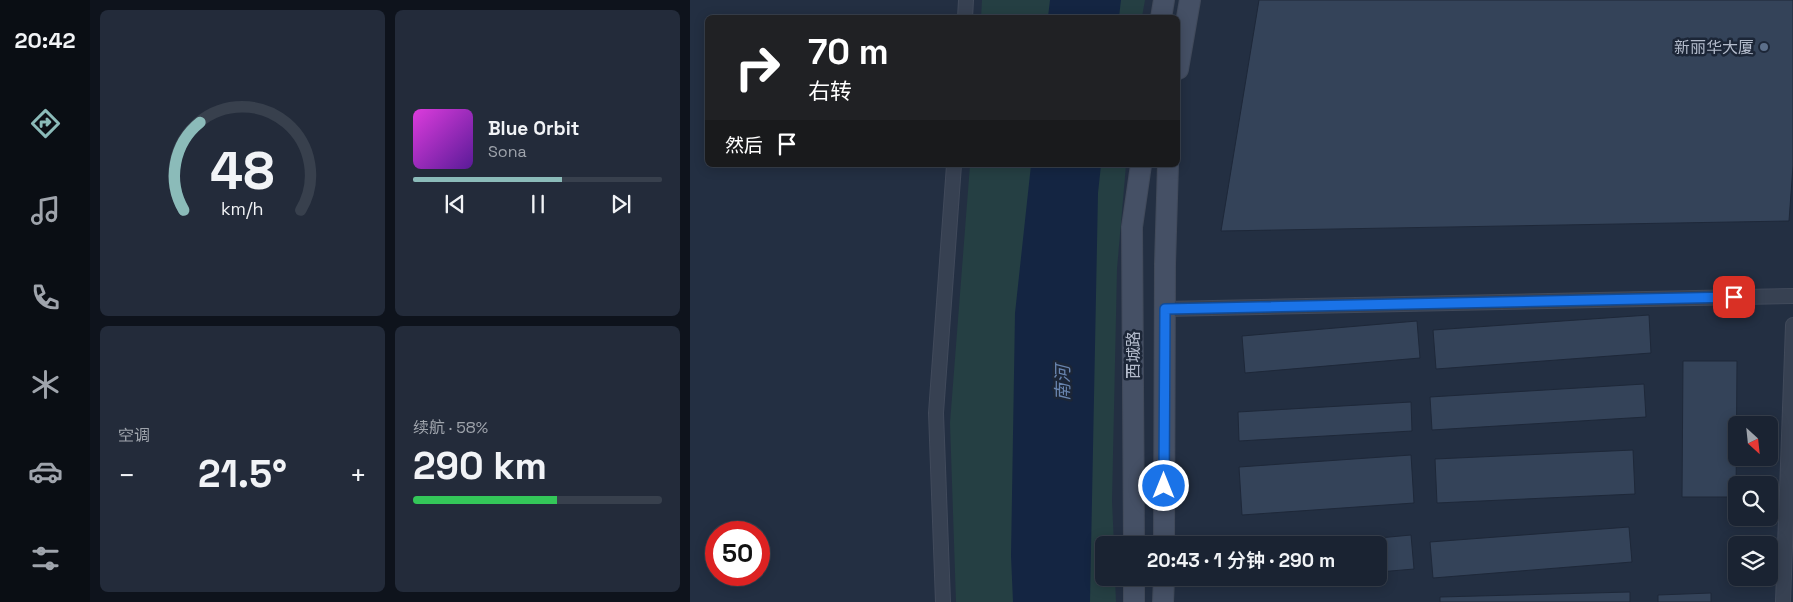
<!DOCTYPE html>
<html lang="zh">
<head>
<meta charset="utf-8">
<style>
	body { margin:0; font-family:"Space Grotesk","Noto Sans SC",sans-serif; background:#232b3a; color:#f1f3f6; height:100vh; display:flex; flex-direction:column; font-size:19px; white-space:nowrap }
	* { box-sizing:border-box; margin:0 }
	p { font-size:16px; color:#9fa4ac }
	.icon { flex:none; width:28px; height:28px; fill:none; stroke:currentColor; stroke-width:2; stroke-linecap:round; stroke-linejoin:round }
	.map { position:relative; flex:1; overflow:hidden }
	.drawer { display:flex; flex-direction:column; gap:10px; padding:10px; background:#0e131c; width:600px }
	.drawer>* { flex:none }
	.guide { position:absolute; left:15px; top:15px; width:475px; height:152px; border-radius:8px; box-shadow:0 2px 12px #0003,0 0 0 1px #38404d; background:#202124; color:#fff; overflow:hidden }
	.needle { width:32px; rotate:153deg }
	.controls { position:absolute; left:1038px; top:416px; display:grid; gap:10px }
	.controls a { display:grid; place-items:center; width:50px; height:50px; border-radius:8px; background:#1a2332; box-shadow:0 2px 12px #0003,0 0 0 1px #38404d; font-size:25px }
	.speed { position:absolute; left:15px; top:521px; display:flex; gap:10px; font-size:25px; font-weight:700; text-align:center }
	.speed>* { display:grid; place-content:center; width:65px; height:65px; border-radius:50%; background:#1a2332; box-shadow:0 2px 12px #0003,0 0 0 1px #38404d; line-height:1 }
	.speed .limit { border:8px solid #d22; background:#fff; color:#111 }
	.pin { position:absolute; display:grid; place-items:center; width:42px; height:42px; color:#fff; margin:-21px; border-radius:10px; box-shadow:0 2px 8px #0006 }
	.me { position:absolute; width:55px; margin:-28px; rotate:0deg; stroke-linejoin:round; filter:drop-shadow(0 0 4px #0008) }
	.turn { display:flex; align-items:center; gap:18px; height:105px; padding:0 20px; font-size:22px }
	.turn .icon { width:65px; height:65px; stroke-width:2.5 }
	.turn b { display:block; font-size:35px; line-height:42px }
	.then { display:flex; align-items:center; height:48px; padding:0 20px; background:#0003; gap:10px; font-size:19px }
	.big { font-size:38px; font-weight:600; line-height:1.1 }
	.drawer .tile { flex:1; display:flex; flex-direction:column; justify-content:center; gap:8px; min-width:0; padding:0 18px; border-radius:8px; background:#232b3a }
	.drawer .dial { align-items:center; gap:0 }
	.dial svg { height:130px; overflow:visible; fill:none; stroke:#38404d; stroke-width:7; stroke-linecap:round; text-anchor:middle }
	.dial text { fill:#f1f3f6; stroke:none }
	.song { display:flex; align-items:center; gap:15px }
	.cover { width:60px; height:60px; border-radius:8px; background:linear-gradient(135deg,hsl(300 70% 55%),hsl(270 70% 35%)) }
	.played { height:5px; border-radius:2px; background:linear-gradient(90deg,#8bbbb9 60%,#38404d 60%) }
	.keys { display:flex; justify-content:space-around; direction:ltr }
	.heat { display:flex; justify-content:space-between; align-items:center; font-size:28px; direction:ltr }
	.charge { height:8px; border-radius:4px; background:linear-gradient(90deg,#34c759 58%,#38404d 0) }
	.drawer .tiles { flex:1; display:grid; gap:10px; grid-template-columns:repeat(2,1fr) }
	.trip { position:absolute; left:405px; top:536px; width:292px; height:50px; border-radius:8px; background:#1a2332; box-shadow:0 2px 12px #0003,0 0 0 1px #38404d; font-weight:600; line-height:50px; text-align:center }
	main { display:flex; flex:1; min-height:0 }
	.tab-bar { display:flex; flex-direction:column; width:90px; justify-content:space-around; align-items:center; background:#0a0e14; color:#9fa4ac }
	.tab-bar .icon { width:35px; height:35px }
	.tab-bar .active { color:#8bbbb9 }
	.tab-bar b { font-size:22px; color:#f1f3f6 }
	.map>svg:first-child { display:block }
	.green { fill:#253f43 }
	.water { fill:#142542 }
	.building { fill:#344359; stroke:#1e2839 }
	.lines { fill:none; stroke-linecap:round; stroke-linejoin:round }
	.minor-casing { stroke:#414a5b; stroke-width:16 }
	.secondary-casing { stroke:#414a5b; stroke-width:22 }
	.minor { stroke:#374152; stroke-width:14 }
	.secondary { stroke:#455065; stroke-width:20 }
	.route-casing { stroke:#114b97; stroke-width:12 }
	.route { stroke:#1a73e8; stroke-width:9 }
	.service-dot { fill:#5c6f8a; stroke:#1c2637; stroke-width:2 }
	.labels { text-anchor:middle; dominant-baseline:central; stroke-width:5; stroke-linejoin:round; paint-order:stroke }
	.poi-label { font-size:16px; fill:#b4bccc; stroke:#1c2637; text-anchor:end }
	.street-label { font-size:16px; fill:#b4bccc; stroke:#1c2637 }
	.water-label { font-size:18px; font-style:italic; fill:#6985af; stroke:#1c2637 }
</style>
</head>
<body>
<main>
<nav class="tab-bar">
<b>20:42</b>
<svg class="icon active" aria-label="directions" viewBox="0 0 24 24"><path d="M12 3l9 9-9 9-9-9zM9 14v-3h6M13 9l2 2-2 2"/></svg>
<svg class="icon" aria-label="music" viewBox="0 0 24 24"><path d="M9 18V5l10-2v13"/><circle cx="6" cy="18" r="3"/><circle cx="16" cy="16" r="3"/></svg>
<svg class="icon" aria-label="phone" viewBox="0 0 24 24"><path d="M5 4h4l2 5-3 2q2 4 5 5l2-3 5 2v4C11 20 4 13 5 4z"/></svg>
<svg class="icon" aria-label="climate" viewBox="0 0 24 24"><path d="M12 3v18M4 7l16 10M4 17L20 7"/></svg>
<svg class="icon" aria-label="car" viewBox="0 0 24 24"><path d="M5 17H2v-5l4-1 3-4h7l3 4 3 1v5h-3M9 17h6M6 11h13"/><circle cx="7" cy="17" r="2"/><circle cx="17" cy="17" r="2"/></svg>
<svg class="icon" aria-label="filters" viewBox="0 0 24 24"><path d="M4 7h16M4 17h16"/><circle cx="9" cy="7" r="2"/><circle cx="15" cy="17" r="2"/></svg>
</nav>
<section class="drawer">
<div class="tiles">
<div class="tile dial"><svg viewBox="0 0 100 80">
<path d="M14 69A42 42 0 1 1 86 69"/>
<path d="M14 69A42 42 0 0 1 24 15" stroke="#8bbbb9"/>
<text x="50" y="56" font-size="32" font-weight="700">48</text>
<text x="50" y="72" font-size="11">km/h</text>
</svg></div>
<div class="tile">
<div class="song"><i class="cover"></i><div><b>Blue Orbit</b><p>Sona</p></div></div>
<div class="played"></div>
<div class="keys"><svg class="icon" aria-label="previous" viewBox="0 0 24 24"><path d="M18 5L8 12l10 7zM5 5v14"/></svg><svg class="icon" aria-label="pause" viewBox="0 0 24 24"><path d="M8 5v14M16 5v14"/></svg><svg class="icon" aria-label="next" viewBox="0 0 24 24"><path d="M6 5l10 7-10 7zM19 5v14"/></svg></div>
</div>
<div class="tile"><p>空调</p>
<div class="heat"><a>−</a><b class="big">21.5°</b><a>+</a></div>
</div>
<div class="tile"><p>续航 · 58%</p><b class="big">290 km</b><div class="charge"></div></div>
</div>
</section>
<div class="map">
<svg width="1103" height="602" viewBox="0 0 1103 602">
	<rect width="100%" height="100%" fill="#232f42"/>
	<path class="green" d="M292,0H455L452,17L291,18Z
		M280,165H436L427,269L422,501L424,545H414V578H425L426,602H266L260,423Z"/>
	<path class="water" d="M360,0H431L429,17H358Z
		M341,165H411L408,193L400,602H323L321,556L325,313Z"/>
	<path class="building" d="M569,0H1103V166L1099,221L531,231Z
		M959,315L961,353L746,369L743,330Z
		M727,321L730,358L555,373L552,336Z
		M993,361H1047L1046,497H992Z
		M954,384L956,417L742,430L740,397Z
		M721,402L722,431L549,441L548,412Z
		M943,450L945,494L747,503L745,459Z
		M721,455L724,503L552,515L549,467Z
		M939,527L942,562L743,578L740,542Z
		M721,535L724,569L689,572V545H614Z
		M554,578H634L554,585Z
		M940,592V602H750V597Z
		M1021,593V602H968V595Z"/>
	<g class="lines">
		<defs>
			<path id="minor" d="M275,18L276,0
				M475,309L1103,296
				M253,602L246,413L264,165
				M1093,602L1103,325"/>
			<path id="secondary" d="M471,18L474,0
				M488,69L500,0
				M444,545L442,227L451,165
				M474,545L475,264L478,165
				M444,578V602
				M473,602L474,578"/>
		</defs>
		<use href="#minor" class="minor-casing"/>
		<use href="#secondary" class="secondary-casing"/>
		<use href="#minor" class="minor"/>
		<use href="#secondary" class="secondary"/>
	</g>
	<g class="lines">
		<defs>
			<path id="route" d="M474,486L475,309L1044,297"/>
		</defs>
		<use href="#route" class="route-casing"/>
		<use href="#route" class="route"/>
	</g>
	<circle class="service-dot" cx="1074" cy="47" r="5"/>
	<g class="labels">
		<g class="poi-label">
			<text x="1064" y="47">新丽华大厦</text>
		</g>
		<g class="street-label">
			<text transform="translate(443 355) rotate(-90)">西城路</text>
		</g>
		<g class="water-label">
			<text transform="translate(372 383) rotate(-90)">南河</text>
		</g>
	</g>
</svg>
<div class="controls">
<a><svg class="needle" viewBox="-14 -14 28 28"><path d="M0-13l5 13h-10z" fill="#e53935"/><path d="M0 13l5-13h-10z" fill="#9fa4ac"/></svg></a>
<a><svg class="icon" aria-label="search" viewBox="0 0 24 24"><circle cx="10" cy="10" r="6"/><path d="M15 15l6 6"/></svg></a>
<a><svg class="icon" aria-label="layers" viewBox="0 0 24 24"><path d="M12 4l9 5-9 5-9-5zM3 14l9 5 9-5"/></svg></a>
</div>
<div class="speed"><div class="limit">50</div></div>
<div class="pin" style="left:1044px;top:297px;background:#d93025"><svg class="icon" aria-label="arrive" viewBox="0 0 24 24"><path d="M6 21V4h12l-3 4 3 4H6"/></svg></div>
<svg class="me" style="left:474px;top:486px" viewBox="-20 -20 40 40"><circle r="17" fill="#1a73e8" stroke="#fff" stroke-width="3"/><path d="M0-11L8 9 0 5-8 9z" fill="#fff"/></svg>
<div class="trip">20:43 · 1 分钟 · 290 m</div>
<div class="guide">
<div class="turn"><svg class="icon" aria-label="right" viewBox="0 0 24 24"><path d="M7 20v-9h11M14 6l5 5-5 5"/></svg><div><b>70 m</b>右转</div></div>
<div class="then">然后<svg class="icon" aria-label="arrive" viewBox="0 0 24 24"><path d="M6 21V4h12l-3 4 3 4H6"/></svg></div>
</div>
</div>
</main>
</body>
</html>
